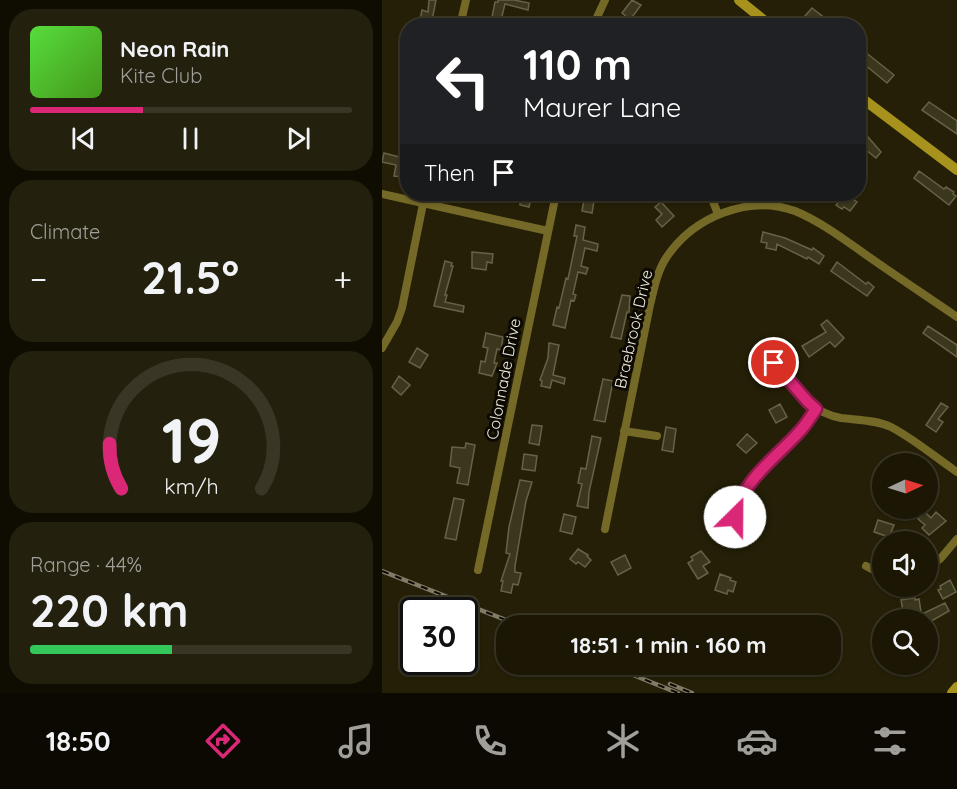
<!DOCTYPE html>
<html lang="en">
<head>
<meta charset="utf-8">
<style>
	body { margin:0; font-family:Quicksand,sans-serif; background:#24200e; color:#f1f3f6; height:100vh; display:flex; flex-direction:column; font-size:22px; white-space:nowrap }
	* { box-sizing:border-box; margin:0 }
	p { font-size:20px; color:#a09f9a }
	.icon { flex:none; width:33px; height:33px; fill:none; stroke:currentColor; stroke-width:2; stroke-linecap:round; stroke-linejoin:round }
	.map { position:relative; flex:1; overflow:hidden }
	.side { display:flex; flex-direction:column; gap:9px; padding:9px; background:#0f0d02; width:382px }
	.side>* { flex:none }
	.banner { position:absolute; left:18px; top:18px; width:466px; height:183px; border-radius:24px; box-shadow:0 2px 4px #0004,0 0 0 2px #393626; background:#202124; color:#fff; overflow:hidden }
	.needle { width:39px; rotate:86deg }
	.controls { position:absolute; left:490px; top:453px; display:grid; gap:12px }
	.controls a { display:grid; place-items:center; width:66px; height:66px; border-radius:50%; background:#1b1704; box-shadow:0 2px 4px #0004,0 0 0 2px #393626; font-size:30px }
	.speed { position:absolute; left:18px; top:597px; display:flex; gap:12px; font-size:30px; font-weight:700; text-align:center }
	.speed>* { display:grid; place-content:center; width:78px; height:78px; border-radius:50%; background:#1b1704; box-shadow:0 2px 4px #0004,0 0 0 2px #393626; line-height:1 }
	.speed .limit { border:3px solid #111; border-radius:9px; background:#fff; color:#111 }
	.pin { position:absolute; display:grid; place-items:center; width:51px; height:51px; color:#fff; margin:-26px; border:3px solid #fff; border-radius:50%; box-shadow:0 2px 6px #0007 }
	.me { position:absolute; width:66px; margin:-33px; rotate:23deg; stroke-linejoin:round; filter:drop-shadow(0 0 4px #0008) }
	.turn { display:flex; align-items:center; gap:21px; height:126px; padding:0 24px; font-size:27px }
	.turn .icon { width:78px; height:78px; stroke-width:2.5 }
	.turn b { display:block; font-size:42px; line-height:51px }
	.then { display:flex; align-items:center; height:57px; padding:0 24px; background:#0003; gap:12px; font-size:22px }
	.big { font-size:45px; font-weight:700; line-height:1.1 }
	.side .card { flex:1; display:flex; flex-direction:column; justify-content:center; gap:9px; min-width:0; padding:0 21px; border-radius:24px; background:#24200e }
	.side .dial { align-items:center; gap:0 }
	.dial svg { height:156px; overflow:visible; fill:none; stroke:#393626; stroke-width:7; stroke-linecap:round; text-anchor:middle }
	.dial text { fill:#f1f3f6; stroke:none }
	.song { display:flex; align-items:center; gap:18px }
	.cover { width:72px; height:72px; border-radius:9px; background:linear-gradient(135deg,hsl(110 70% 55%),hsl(100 70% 35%)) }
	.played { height:6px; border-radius:3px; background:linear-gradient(90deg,#db2777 35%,#393626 35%) }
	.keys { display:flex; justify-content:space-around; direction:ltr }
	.heat { display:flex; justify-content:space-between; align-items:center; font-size:33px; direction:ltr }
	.charge { height:9px; border-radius:4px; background:linear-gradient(90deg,#34c759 44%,#393626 0) }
	.trip { position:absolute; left:114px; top:615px; width:345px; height:60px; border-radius:24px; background:#1b1704; box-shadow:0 2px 4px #0004,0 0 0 2px #393626; font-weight:700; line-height:60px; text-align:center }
	.menu { display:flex; height:96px; justify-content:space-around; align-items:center; background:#0b0902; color:#a09f9a }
	.menu .icon { width:42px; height:42px }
	.menu .selected { color:#db2777 }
	.menu b { font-size:27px; color:#f1f3f6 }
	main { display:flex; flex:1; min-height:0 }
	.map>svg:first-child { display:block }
	.building { fill:#3b371d; stroke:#676247; stroke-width:1.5 }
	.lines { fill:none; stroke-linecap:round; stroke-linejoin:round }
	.street { stroke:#756928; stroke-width:8 }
	.secondary { stroke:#a6921c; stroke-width:10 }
	.rail-casing { stroke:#807b67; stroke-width:4.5 }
	.rail { stroke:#0b0902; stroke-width:2; stroke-dasharray:7; stroke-linecap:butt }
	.route-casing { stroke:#8e194d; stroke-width:15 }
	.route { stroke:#db2777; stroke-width:10 }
	.labels { text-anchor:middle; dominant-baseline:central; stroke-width:6; stroke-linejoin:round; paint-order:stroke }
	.street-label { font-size:16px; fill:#eeebdc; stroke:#0b0902 }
</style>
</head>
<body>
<main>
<section class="side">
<div class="card">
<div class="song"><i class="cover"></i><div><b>Neon Rain</b><p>Kite Club</p></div></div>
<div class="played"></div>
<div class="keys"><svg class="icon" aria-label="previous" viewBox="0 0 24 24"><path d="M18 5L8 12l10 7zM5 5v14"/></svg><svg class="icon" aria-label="pause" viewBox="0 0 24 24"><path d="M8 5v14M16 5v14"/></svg><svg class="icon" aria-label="next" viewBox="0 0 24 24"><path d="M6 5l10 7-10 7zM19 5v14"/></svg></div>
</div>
<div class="card"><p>Climate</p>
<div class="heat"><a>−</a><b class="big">21.5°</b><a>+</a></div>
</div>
<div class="card dial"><svg viewBox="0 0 100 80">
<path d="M14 69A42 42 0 1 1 86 69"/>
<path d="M14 69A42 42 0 0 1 8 46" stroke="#db2777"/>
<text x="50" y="56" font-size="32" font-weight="700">19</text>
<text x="50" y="72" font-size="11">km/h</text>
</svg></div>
<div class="card"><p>Range · 44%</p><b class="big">220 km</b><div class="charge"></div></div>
</section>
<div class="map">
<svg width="575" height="693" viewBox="0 0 575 693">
	<rect width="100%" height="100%" fill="#241f06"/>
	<path class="building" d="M47,0H54L49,26H37L40,10L46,12Z
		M116,0H132L147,3L146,10L123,4L118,24L109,22L113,2H116Z
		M250,0L259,5L248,20L240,13Z
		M430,8L444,19L439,26H435L423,16Z
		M477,47L512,75L505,83L477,60Z
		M547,102L575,121V134L540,110Z
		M486,137L499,152L494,158L479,146Z
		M2,153L25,159L23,167H25L21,177L12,176L14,165L0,162Z
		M537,171L562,189L564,187L572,192L571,194L574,196L567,205L532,178Z
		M116,194H150L147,207L138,205V201L116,196Z
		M203,194L213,195L210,213L200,211Z
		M463,194L475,202L468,211L462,207L460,209L454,205Z
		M279,202L292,216L280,227L274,220L280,214L273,207Z
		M194,225L203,227L201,240L216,244L215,251L203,248L199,266L206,268L204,274L196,272L191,294L194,295L192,301L189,300L183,328L171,325L175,307L177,308L184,278L186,279L195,236H192Z
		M381,232L403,238L430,250L431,248L442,256L437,264L426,257L425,259L395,244L394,250L384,248L385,243L379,242Z
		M90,252L111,254L110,263L105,262L104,270L90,268Z
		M63,261L70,263L69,266H71L63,295H65L63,302L82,306L81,312L52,306Z
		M455,262L484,284L486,282L492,287L485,296L449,271Z
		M240,295L248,296L247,312H245L239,339L229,337Z
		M445,320L462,338L453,347L448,342L427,357L420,346L444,332L439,325Z
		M546,326L575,345V357L541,333Z
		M104,333L121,337L119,350L115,349L112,363H115L110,376L97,373L99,361L103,362L106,348L101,347Z
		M167,343L177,345L171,375L183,378L182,384L170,380L168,388L159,386L160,381L158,380L166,358Z
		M35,348L46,355L38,368L27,362Z
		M17,376L28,385L19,395L10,387Z
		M221,379L231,381L223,422L212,420Z
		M559,403L566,407L556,419L561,422L554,432L544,425Z
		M398,404L405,417L394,423L387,410Z
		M150,425L160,426L157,445L147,443Z
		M284,427L294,429L291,452L280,450Z
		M365,434L375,443L364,453L355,445Z
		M210,436L219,438L207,492L206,508L195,506L200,484L196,483L199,468L204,469Z
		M84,443L93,445L86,485L75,483L78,468L68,466L70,447L83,448Z
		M142,454L155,456L153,471L140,469Z
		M138,480L150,482L144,501L133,566V572L139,573L136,585L131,584L129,593L119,591L121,581H119L128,554L124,553L127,527Z
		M72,498L82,500L74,540L63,538Z
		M543,512L549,518L554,512L564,521L547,535L540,528L543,525L536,519Z
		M182,514L194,517L190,534L178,531Z
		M496,520L512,525L507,537L492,532Z
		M196,549L206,555L205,556L209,560L203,567L196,562L194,564L188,559Z
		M319,551L328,562L321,566L326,573L316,579L306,563L311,560L309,557Z
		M243,555L249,568L236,575L229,562Z
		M338,574L349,578L348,580L354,582L351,592L346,590L345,594L333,590Z
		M568,580L574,592L561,599L556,590L559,589L558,586Z
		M533,598V600L537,599L539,612L530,614L529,609L521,611L519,600Z
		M563,603L567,611L546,623L542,613Z"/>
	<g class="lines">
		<path class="street" d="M78,26L84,0
			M211,26L223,0
			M0,194L166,231
			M328,194L336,214
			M0,348L15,322L20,308L43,194
			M392,364C411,386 428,413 459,418C475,420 494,420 509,427C532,439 553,457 575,472
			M242,431L275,436
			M223,529L268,305C272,289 275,272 284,258C311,217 367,194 413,211C437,221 459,237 480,252C511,274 543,295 575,317
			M358,539C342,497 385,466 411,438C420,429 427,419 434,409
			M484,566L501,575
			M546,569L559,558L575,539
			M96,570L174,194"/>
		<path class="secondary" d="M357,0L389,26
			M477,96L575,170
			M570,693L575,687"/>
		<defs>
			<path id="rail" d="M0,571L139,626
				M224,664L296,693
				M288,684L310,693"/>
		</defs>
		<use href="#rail" class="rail-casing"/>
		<use href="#rail" class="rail"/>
	</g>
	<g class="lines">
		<defs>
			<path id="route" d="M353,517C360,480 394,458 417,432C424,425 429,416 434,409L426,402L392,363"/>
		</defs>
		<use href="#route" class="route-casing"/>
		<use href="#route" class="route"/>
	</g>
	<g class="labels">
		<g class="street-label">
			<text transform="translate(251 329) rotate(-77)">Braebrook Drive</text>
			<text transform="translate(121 379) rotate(-79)">Colonnade Drive</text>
		</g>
	</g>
</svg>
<div class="controls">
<a><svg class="needle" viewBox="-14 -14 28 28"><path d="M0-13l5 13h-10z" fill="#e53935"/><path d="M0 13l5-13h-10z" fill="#a09f9a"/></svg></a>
<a><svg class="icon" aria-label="sound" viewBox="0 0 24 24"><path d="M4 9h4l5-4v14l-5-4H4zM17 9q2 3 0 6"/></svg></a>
<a><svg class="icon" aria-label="search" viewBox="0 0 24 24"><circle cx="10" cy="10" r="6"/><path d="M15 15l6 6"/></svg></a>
</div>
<div class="speed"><div class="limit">30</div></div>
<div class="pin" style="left:392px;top:363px;background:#d93025"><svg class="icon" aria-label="arrive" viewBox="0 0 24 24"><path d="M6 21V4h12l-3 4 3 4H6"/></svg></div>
<svg class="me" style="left:353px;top:517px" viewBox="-20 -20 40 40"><circle r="19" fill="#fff"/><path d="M0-13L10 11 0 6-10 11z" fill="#db2777"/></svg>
<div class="trip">18:51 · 1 min · 160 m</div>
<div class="banner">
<div class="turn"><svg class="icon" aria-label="left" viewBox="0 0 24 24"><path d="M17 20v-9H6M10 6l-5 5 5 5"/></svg><div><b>110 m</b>Maurer Lane</div></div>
<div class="then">Then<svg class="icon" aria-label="arrive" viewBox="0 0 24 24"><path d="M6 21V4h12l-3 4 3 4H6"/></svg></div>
</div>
</div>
</main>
<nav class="menu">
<b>18:50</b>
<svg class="icon selected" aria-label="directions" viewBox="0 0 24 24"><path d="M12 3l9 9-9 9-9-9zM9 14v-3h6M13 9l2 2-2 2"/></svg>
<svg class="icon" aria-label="music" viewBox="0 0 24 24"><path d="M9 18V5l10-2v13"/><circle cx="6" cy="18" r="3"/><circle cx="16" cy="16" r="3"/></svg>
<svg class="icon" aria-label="phone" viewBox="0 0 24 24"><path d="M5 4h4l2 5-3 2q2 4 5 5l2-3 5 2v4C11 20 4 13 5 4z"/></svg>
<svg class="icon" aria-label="climate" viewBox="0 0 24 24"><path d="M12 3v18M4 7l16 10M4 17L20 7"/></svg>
<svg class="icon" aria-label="car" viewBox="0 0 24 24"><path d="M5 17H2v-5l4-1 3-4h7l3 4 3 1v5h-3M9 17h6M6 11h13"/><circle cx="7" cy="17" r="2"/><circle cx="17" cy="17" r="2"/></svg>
<svg class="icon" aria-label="filters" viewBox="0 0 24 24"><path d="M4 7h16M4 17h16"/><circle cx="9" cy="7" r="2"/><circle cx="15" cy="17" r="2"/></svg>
</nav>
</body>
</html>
